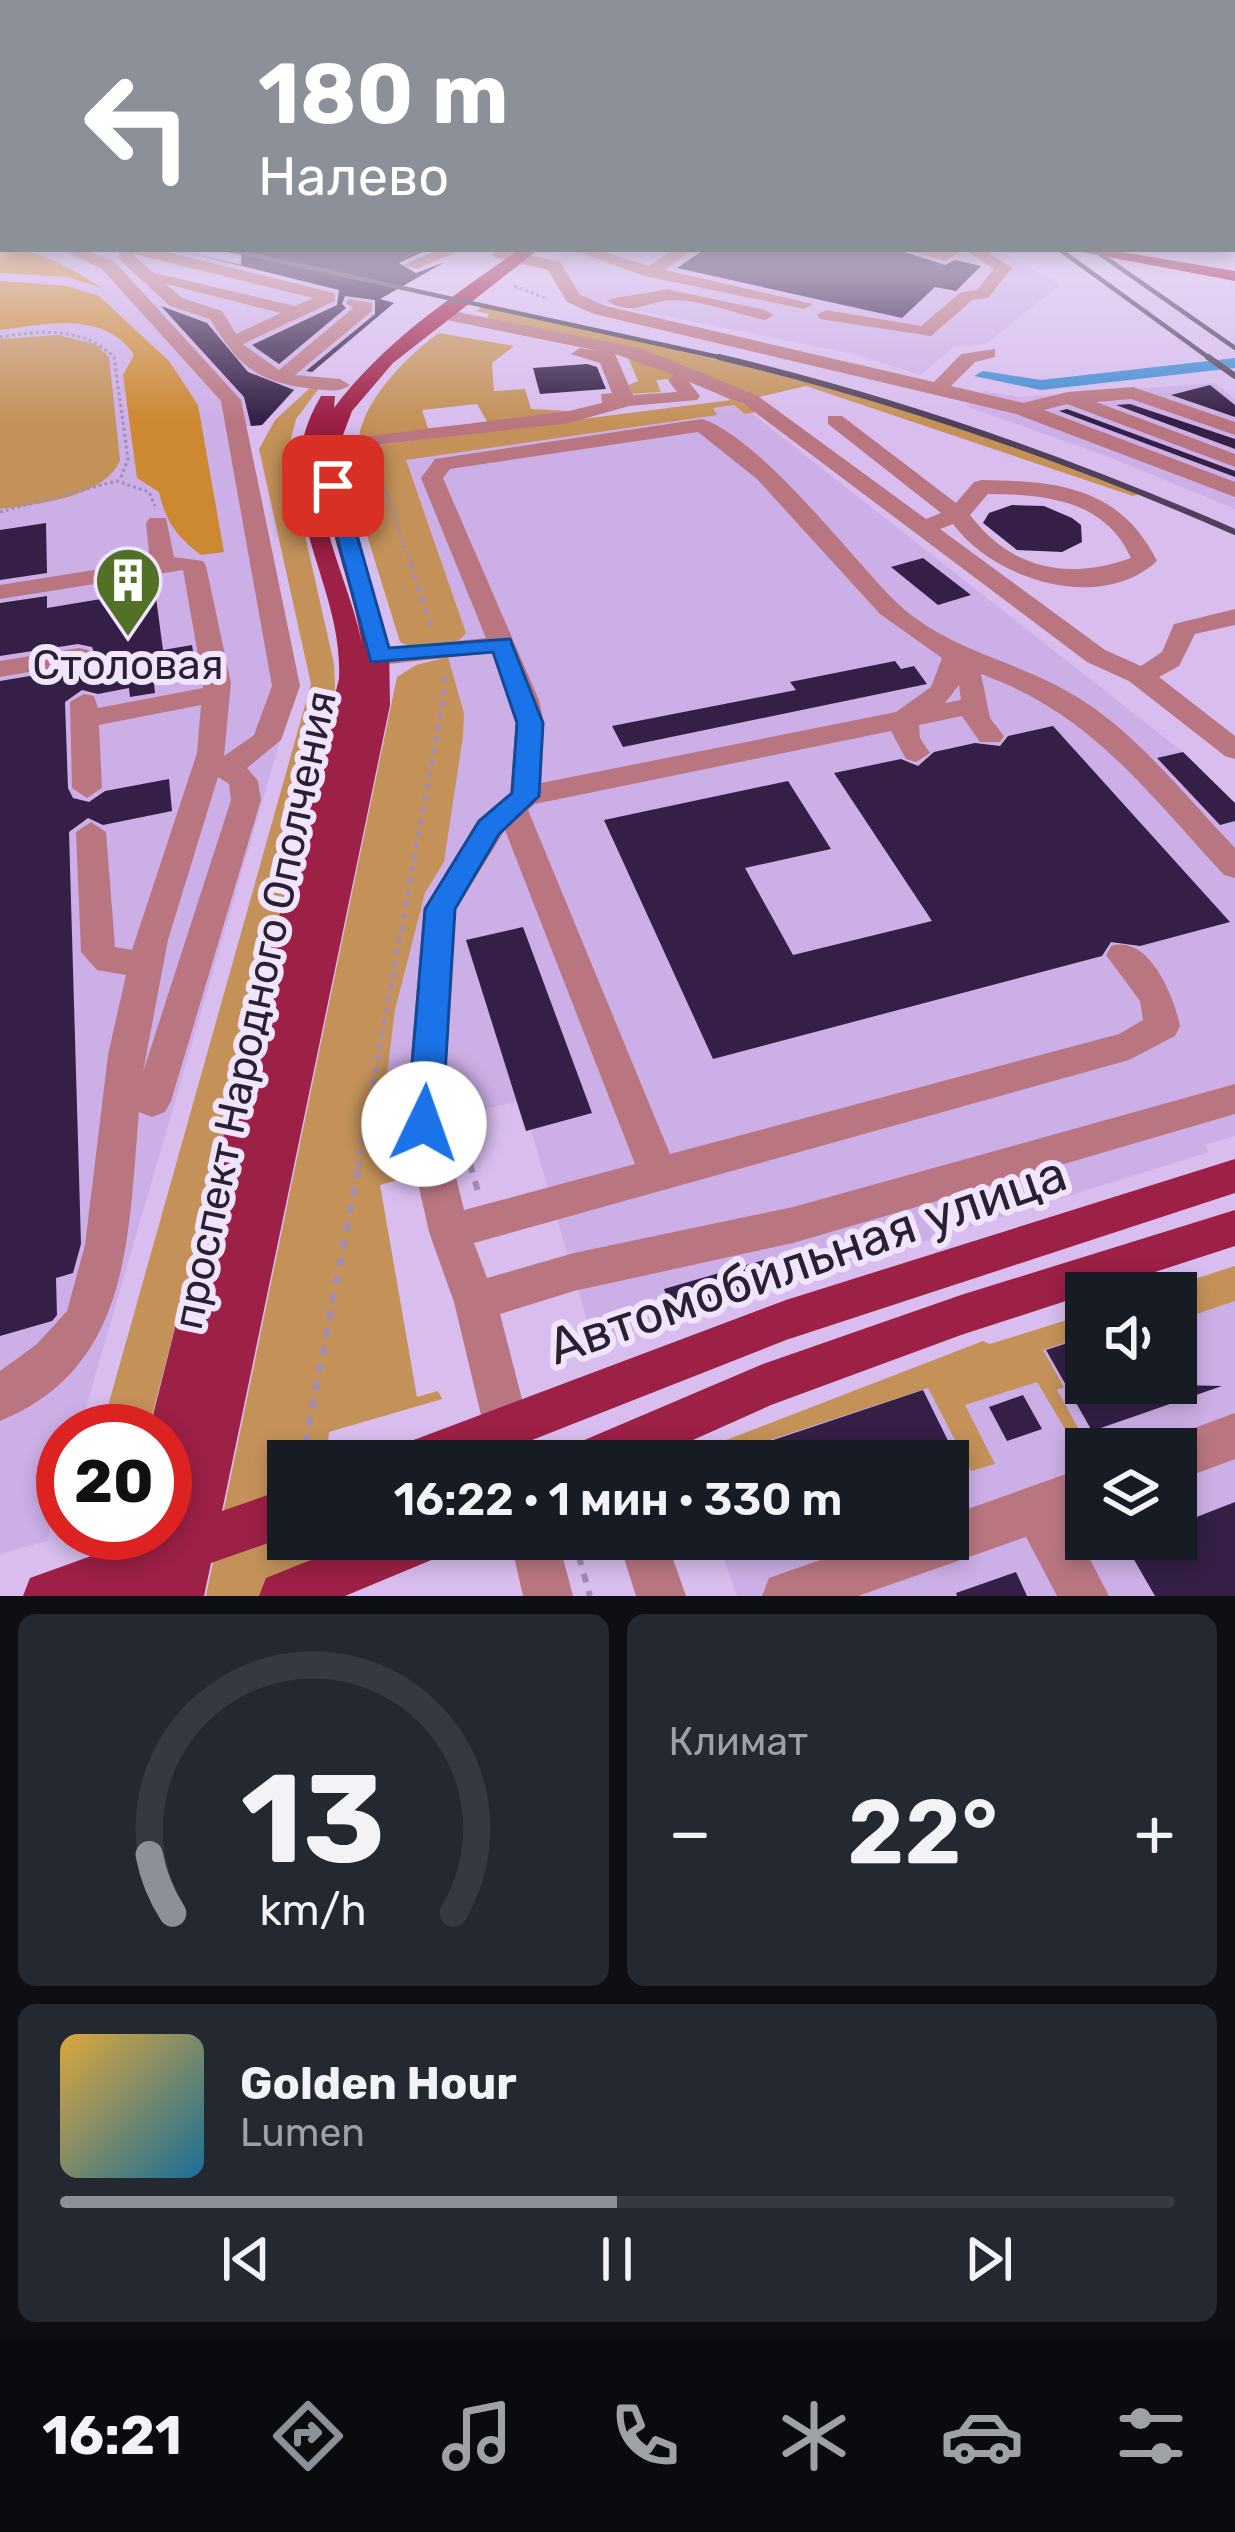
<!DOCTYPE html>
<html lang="ru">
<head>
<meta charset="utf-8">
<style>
	body { margin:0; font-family:Rubik,sans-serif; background:#242831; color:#f1f3f6; height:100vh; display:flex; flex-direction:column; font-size:45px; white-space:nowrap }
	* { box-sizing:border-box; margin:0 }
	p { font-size:39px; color:#9ea1a6 }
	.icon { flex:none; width:66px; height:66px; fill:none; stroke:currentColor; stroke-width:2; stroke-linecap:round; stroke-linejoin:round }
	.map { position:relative; height:1596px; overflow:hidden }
	.side { display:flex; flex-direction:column; gap:18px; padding:18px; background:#0d0f14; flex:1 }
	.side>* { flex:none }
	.hud { position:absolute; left:0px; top:0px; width:1236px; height:252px; box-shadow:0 6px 18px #0003; background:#8c9099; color:#fff; overflow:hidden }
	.fabs { position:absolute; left:1065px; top:1272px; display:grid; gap:24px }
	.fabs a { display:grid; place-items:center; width:132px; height:132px; border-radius:0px; background:#171b24; box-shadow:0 6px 18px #0003; font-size:60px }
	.speed { position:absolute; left:36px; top:1404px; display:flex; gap:24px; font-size:60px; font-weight:700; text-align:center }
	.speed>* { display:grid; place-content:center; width:156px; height:156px; border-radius:50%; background:#171b24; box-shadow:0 6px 18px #0003; line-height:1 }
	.speed .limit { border:18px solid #d22; background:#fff; color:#111 }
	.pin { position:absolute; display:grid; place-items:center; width:102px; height:102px; color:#fff; margin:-51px; border-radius:24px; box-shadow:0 6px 18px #0006 }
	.me { position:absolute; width:132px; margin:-66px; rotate:3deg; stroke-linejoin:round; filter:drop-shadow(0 0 9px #0008) }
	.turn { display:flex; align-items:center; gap:42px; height:252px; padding:0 60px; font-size:54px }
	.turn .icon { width:156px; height:156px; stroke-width:2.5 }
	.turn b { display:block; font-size:84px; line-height:102px }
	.big { font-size:90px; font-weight:600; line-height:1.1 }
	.side .card { flex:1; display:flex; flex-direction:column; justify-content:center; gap:18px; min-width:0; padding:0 42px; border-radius:18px; background:#242831 }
	.side .dial { align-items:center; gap:0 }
	.dial svg { height:312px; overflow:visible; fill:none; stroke:#363941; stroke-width:7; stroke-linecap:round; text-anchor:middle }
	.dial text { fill:#f1f3f6; stroke:none }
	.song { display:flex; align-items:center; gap:36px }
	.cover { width:144px; height:144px; border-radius:18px; background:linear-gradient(135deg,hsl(40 70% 55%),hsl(200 70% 35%)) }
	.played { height:12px; border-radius:6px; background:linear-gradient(90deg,#8c9099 50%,#363941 50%) }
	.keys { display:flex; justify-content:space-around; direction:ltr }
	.heat { display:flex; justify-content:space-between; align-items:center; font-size:66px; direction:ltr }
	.side .tiles { flex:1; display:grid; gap:18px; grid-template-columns:1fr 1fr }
	.card:last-child { grid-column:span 2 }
	.trip { position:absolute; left:267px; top:1440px; width:702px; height:120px; border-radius:0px; background:#171b24; box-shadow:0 6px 18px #0003; font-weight:600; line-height:120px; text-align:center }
	.tab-bar { display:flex; height:192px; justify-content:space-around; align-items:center; background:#090b0e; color:#9ea1a6 }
	.tab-bar .icon { width:84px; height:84px }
	.tab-bar .active { color:#8c9099 }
	.tab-bar b { font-size:54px; color:#f1f3f6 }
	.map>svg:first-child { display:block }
	.built { fill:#cdafe7; fill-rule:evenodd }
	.green { fill:#c49259 }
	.forest { fill:#cc8931 }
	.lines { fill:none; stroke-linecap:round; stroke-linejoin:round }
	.canal { fill:#428dd3; fill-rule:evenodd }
	.building { fill:#351f46 }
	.path-far2 { stroke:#a28cb3; stroke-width:3; stroke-dasharray:3 3; stroke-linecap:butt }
	.path-far1 { stroke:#a28cb3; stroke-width:4.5; stroke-dasharray:6 6; stroke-linecap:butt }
	.path { stroke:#a28cb3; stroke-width:6; stroke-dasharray:9 9; stroke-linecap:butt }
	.minor { fill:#b97681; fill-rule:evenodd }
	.major { fill:#9d2046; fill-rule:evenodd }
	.highway { fill:#840b35; fill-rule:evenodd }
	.rail-far1 { stroke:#4f415a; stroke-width:4.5 }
	.rail { stroke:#4f415a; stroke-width:6 }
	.route { fill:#1a73e8; stroke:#114b97; stroke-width:3 }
	.labels { text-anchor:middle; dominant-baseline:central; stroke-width:12; stroke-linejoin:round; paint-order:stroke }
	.poi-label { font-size:42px; fill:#2a2032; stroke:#f1e4fd }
	.street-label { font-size:42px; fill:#2a2032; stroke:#f1e4fd }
	.near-street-label { font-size:51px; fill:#2a2032; stroke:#f1e4fd }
</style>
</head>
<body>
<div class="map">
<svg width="1235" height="1596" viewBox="0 0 1235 1596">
	<rect width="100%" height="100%" fill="#d8bdee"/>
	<path class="built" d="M0,205L3,249H180L395,302L305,379L262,425L244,427L296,686L79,1431H63V1485L47,1541L0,1554Z
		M569,249H997L1060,285L986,344L954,347L920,375L858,355L581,299L551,260Z
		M1215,383L1235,399V509L1112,458L966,406L984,391L1020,397Z
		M736,401L1183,752L1235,803V1136L1205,1145L1209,1152L594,1344L531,1130L526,1131L517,1102L380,1131L395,1010L425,893L444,862L464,713L378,452Z
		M1235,1275V1596H737L717,1539H948V1461L690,1459L1086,1326V1383H1176V1295ZM1086,1449H1176V1539H1086Z"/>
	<path class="green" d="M482,307C707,354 927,405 1140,494L1133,496L806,386L759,397L651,353L487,318L489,314L476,311Z
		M439,333L514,346L492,363L494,391L525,389L531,409L568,411L488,423L477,404L422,410L428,428L472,424L359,440C362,401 409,354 439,333Z
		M58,335L95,344L109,357L120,460C106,497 35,505 0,509V339Z
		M627,355L708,384L757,412L745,414L734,405L713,408L717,415L406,460L466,633C452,651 419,652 400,642L349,477L348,454L364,447L731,400L683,378L656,380L661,392L630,394L629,385L638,381Z
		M311,387H320L296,419L287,455L334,664L336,709L148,1431H101L311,684L259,449L275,420Z
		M448,657L464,713L463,736L444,862L425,893L395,1010L380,1131L409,1127L422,1173L380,1185L417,1397L438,1391L442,1399L329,1432L326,1461H288V1539H318L308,1596H206L397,677L416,665Z
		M1235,1266V1301L1176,1321V1293H1151Z
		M1086,1314V1336L1043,1350L1064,1387L1057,1390L1082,1435L1071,1439L1037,1382L965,1405L995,1464L971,1471L928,1388L706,1461H698L695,1452L983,1341L990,1344Z"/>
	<path class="forest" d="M0,241L3,249C41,249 70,268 102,288L67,277L0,273Z
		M0,281L67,286L99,296L169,361L198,405L224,552L201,555C176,536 166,522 159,492L137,478L123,375L134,355C105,310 45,324 0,330Z"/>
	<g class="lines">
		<path class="canal" d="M1235,358V368L1041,390L974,376L983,371L1041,380Z"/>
	</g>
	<path class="building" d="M173,249L241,265L242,249H429L399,263L416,273L445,262L380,299L394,303L312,372L306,371L375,314V300L345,296L342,304L346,308L279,364L252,345L337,305L339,290Z
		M705,249H895L945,265L955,260L981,266L956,291L935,287L902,318L677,268Z
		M161,306L207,323L248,372L294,390L262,425L251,426L244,397Z
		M587,364L597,367L606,389L540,394L533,368Z
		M1210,385L1235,405V417L1171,395Z
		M1130,404L1235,439V449L1116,405Z
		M1067,409L1235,471V477L1059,411Z
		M1012,505L1044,506L1072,518L1081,525L1082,542L1062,552L1017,550L983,523L989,513Z
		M46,523L47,573L0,580V530Z
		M923,558L971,595L938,605L891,567Z
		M155,590L163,650L192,645L197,676L154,684L155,693L130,697L129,688L98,694L82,690L65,702L68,788L73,798L89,802L105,791L169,779L172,811L103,825L88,818L69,832L81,1244L73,1273L56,1278L57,1315L52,1321L0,1336V681L89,666L96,658L92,647L78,644L0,656V603L47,596V608Z
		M895,661L901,669L914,666L927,684L623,747L612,726L796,690L790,682Z
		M1053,726L1230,922L1140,946L1111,942L1102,956L713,1059L604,820L788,781L831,849L745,868L793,955L932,921L834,773L901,759L918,766L934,752L975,743L1000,746L1008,736Z
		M1183,752L1235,803V821L1220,825L1157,758Z
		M523,927L592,1113L526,1131L466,940Z
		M764,1260L774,1286L674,1317L664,1289Z
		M1086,1337V1383L1222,1386L1092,1431L1046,1350Z
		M923,1390L958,1461H767L761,1444Z
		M1023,1395L1042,1429L1007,1441L989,1407Z
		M1235,1502V1596H1155L1125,1544L1139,1539H1176V1525Z
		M1016,1572L1027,1596H957L956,1593Z"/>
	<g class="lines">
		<path class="path-far2" d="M514,286L548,299
			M0,337C41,331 82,326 114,357L128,459L120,480
			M375,460L411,566
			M0,512L117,481L149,492L155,506"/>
		<path class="path-far1" d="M410,563L433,631
			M464,1143L471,1167
			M358,1167L446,683L444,670"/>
		<path class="path" d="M470,1164L479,1195
			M302,1461L359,1164
			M574,1539L590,1596"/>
		<path class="minor" d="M0,222L3,223V233L0,232Z
			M60,249H82L114,261L241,400L300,686L281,740L247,768L258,781L261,800L171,1101L165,1112L152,1117L139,1112C128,1233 133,1367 0,1421V1371L37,1344L67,1311L85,1245L108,1055L126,975L97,970L81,952L76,832L91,822L106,832L115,947L132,950L197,753L201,705L99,725L102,788L87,798L72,788L70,702L84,694L94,696L98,708L203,688V683L183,570L0,599V585L150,561L146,523L150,518H166L174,557L203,561L206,566L231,683L224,756L254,735L272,686L221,401L102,269ZM218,777L229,784L231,800L143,1072L168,940Z
			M121,249H154L335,293V301L243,344L279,370L353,308L346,303L349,299L372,303V311L295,375L340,379L350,385C339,393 328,390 314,389C256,382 238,366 210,319L170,306L118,258ZM133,255L134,254L313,298L295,306L154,273ZM166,284L281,313L236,334L222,311L182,298Z
			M440,249H463L417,269L403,265Z
			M500,249L560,262L580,295L606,306L934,382L961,354L995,349V357L975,362L951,386L1023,403L1068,392L1133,387L1235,422V435L1131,399L1096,402L1235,454V467L1067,404L1044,410L1235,482V497L1016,414L594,314L567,302L548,270L494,257L492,254Z
			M570,249H595L649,266L674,249H693L665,270L813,304L804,309L645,276Z
			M901,249H983L1012,268L988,298L972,300L931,336L820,319L817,315L826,310L921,326L961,292L977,290L994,269L963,249L946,261Z
			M666,289L765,310L774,315L765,320C737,314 699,299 671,300C649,301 632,317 607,301C615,296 650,294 666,289Z
			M443,309L643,349L758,396L926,519L941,513L828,424V416H842L956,503L974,482L982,480C1058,481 1120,487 1157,561C1101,613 995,581 953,524L940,529L1105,650L1141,666L1162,652L1174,624L1235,609V625L1195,634L1179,666L1159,677L1235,736V759L1225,756L1129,681L1087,662L744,404L689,382L700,396L697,400L629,406L569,423L324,451L320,447L331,441L569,411L602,403L601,394L612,393L600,363L571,354L580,348L599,351L437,318L434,314ZM615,354L674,375L668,380L677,392L633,395ZM988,494C1045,494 1105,500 1131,558C1069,580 1013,571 970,515Z
			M702,419C759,437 848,553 893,599C946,652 1017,659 1077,697C1139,735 1185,796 1235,848V878L1224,875C1147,792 1092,714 981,674L990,718L1004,736L1000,742H980L962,716L919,725L920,738L930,753L916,762L906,759L891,731L535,804L528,810L670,1154L1119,1034L1143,1020L1140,1001L1106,955L1111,946C1149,934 1174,996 1180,1026L1175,1036L1129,1060L474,1243L487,1278L574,1253L793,1207L1235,1084V1114L793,1243L574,1291L500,1314L538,1461H492L454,1302L429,1232L405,1124L424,909L478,821L510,793L516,723L492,653L379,665L366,657L379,649L486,638L421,478L435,459ZM698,432L757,479L880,614L942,658L931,687L896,712L541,783L544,723L539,700L443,478L450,469ZM959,685L961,700L945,703ZM505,830L635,1164L464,1210L443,1124L456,909Z
			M79,648L88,650L92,656L88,662L0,677V661Z
			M1235,1413V1459L1176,1481V1449H1156L1159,1441Z
			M1086,1467V1515L1070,1521L1109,1596H1057L1026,1537L858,1596H762L769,1578L880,1539H948V1516Z
			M510,1539H558L573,1596H523Z
			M618,1539H666L686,1596H636Z"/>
		<path class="major" d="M1233,213L1235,214V226L1233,225Z
			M520,249H539L393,363L352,411L343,435L347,495L389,647L390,705L222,1511L288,1488V1536L211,1563L204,1596H23L30,1578L119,1546L123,1533H165V1518L170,1529L182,1475L165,1483V1431H149L339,679C344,578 261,497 321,396H335L334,408C384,341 453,296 520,249ZM321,452C321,517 352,580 362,644C350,582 311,517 321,452Z
			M1066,249H1103L1235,271V281Z
			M1235,1159V1193L786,1340L479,1461H396L402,1444L419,1438L786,1300Z
			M1235,1210V1246L961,1335L771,1405L646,1461H569L575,1444L763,1364L961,1295Z
			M363,1539H448L441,1556L345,1596H259L266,1578Z"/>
		<path class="highway" d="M1233,224L1235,225V237L1233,236Z"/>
		<path class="rail-far1" d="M224,249L732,360
			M1059,249L1212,360
			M1093,249L1235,348"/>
		<path class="rail" d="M719,357C897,399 1068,459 1235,532
			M1208,357L1235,376"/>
	</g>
	<linearGradient id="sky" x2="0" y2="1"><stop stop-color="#65a4e0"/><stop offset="0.47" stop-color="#ede1f7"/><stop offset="1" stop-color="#ede1f7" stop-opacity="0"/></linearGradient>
	<rect width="1235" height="420" fill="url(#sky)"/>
	<path class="route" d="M333,480L343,486L389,648L510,639L543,723L539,796L499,834L455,909L442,1124L437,1134L424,1139L412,1134L407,1124L425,909L479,821L512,793L517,723L493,652L371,662L323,486Z"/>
	<defs>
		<symbol id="building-pin" viewBox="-11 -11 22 30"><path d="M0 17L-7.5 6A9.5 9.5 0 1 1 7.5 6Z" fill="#527127" stroke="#f1e4fd"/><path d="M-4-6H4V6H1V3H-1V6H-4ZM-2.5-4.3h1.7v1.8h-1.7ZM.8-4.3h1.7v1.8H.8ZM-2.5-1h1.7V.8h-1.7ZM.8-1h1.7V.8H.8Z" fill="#fff"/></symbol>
	</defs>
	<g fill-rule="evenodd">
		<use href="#building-pin" x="90" y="542" width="76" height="104"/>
	</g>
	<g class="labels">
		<g class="poi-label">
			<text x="128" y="665">Столовая</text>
		</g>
		<g class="street-label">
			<text transform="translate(255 1010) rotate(-78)">проспект Народного Ополчения</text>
		</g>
		<g class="near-street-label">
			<text transform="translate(807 1260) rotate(-19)">Автомобильная улица</text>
		</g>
	</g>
</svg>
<div class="fabs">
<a><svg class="icon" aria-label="sound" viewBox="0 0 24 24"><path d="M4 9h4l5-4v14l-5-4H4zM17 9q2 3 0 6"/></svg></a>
<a><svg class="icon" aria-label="layers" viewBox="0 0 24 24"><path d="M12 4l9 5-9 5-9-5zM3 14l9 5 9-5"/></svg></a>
</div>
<div class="speed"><div class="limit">20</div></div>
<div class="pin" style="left:333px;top:486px;background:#d93025"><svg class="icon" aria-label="arrive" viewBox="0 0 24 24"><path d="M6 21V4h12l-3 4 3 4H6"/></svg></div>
<svg class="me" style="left:424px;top:1124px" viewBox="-20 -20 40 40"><circle r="19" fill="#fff"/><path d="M0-13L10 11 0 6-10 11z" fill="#1a73e8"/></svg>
<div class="trip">16:22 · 1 мин · 330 m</div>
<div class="hud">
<div class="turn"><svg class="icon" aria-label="left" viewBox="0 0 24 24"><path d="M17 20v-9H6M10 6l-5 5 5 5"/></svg><div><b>180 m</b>Налево</div></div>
</div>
</div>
<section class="side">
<div class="tiles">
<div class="card dial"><svg viewBox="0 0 100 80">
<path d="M14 69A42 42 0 1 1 86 69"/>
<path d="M14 69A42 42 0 0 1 8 54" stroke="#8c9099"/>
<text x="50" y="56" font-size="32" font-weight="700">13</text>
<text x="50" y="72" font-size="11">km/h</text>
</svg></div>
<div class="card"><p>Климат</p>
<div class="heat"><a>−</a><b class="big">22°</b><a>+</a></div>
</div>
<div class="card">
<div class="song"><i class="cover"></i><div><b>Golden Hour</b><p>Lumen</p></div></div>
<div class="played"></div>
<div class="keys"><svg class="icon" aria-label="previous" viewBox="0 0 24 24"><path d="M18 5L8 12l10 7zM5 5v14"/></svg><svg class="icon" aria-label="pause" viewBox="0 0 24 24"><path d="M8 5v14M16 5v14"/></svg><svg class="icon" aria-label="next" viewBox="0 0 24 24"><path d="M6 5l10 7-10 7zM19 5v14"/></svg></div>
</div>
</div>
</section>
<nav class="tab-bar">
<b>16:21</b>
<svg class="icon active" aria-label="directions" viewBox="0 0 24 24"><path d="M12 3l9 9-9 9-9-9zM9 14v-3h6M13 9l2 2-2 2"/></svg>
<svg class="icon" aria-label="music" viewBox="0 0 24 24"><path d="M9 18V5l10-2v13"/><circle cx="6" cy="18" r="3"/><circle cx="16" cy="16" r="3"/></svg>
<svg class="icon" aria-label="phone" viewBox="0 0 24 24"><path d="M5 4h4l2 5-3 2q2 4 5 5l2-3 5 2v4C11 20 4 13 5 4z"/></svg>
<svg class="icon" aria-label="climate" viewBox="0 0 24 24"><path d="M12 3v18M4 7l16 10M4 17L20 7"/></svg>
<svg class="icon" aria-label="car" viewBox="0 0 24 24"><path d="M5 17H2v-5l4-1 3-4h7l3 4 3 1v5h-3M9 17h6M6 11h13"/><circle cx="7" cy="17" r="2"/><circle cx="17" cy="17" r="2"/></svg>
<svg class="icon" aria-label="filters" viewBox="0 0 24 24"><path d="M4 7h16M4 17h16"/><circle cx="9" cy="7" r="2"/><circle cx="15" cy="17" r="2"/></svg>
</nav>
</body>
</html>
